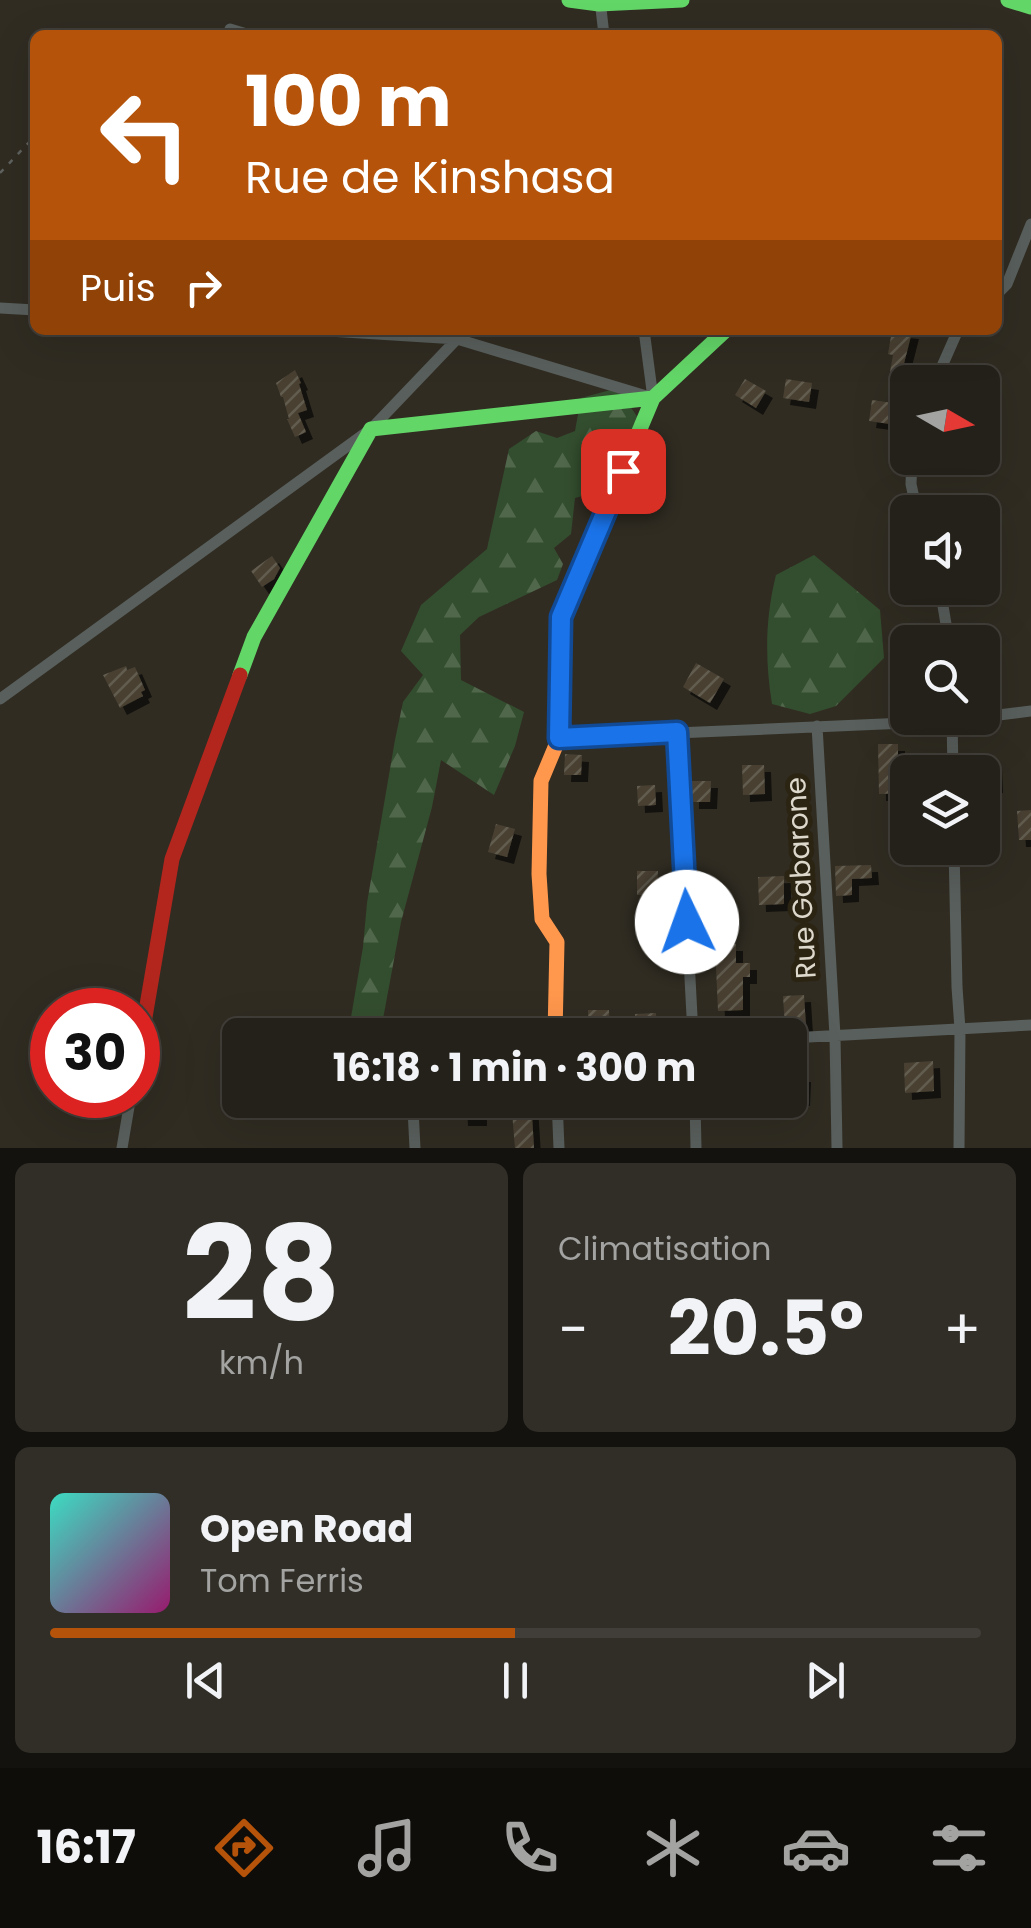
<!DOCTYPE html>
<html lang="fr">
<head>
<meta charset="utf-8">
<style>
	body { margin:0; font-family:Poppins,sans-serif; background:#302e27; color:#f1f3f6; height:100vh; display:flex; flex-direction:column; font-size:38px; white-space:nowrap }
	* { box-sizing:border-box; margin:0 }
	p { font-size:32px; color:#a3a3a2 }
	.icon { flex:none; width:55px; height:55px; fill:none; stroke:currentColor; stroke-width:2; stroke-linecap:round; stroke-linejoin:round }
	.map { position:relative; height:1148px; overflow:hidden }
	.side { display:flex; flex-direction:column; gap:15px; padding:15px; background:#14120e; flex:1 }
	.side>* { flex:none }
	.top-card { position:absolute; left:30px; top:30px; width:972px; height:305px; border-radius:15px; box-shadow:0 10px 40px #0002,0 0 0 2px #413e39; background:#b45309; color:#fff; overflow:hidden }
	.needle { width:65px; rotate:99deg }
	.controls { position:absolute; left:890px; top:365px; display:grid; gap:20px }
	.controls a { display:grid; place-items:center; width:110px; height:110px; border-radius:15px; background:#24211a; box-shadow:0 10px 40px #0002,0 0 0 2px #413e39; font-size:50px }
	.speed { position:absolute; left:30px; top:988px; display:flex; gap:20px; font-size:50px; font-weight:700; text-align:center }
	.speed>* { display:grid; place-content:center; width:130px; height:130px; border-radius:50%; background:#24211a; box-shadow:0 10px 40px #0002,0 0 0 2px #413e39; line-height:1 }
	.speed .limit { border:15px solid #d22; background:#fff; color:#111 }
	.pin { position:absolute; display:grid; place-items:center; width:85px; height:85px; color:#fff; margin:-42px; border-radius:20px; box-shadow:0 5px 15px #0006 }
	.me { position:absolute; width:110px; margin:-55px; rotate:357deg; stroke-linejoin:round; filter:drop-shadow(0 0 8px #0008) }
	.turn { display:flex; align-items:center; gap:35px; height:210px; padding:0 50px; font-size:45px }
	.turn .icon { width:130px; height:130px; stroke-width:2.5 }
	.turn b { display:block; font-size:70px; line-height:85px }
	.then { display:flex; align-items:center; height:95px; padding:0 50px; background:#0003; gap:20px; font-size:38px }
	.big { font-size:75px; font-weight:700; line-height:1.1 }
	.side .card { flex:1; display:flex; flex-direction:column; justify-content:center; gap:15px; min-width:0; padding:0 35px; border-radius:15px; background:#302e27 }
	.side .dial { align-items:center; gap:0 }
	.dial b { font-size:130px; line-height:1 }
	.song { display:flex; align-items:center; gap:30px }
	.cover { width:120px; height:120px; border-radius:15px; background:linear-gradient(135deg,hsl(170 70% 55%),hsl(320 70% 35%)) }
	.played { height:10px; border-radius:5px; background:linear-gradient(90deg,#b45309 50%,#413e39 50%) }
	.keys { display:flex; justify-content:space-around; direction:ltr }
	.heat { display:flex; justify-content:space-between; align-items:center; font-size:55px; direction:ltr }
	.side .tiles { flex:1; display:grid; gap:15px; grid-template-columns:1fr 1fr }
	.card:last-child { grid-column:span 2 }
	.trip { position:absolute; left:222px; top:1018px; width:585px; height:100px; border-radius:15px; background:#24211a; box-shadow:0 10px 40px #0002,0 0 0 2px #413e39; font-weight:700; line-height:100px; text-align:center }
	.dock { display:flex; height:160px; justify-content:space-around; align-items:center; background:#0e0d0a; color:#a3a3a2 }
	.dock .icon { width:70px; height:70px }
	.dock .selected { color:#b45309 }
	.dock b { font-size:45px; color:#f1f3f6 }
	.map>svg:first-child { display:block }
	.forest { fill:url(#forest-firs) }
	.building { fill:url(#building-hatch); filter:url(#shadow) }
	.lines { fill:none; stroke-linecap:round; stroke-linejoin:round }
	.path { stroke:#5f625e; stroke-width:2.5; stroke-dasharray:5 8; stroke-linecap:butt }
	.street { stroke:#595f5c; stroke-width:11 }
	.fast { stroke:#63d668; stroke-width:15 }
	.slow { stroke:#ff974d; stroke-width:15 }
	.jam { stroke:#b3261e; stroke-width:15 }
	.route-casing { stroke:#114b97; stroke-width:25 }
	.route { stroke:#1a73e8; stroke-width:18 }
	.labels { text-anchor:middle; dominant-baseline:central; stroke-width:10; stroke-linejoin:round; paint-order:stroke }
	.street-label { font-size:28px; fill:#ddd8cc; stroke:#2c2412 }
</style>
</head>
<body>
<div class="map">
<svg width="1031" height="1148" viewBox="0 0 1031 1148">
	<defs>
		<pattern id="forest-firs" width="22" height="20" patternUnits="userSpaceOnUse" patternTransform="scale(2.5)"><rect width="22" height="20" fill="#334e2e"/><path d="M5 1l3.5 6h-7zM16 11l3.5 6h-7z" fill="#50674b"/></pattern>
		<pattern id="building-hatch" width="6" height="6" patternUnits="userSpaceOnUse" patternTransform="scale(2.5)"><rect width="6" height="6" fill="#484133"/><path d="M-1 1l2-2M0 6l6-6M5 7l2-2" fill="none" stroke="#625c4f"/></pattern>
		<filter id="shadow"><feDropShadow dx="7" dy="7" stdDeviation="0" flood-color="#0009"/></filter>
	</defs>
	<rect width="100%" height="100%" fill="#302c22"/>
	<path class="forest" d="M618,388L640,421L612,451L583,471L595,476L586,495L575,498L571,534L554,548L563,564L557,580L479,617L460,635L461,680L524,712L515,746L494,795L441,760L432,807L401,922L380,1035H348L363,947L367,903L395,740L403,702L423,675L401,651L421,605L487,549L509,449L536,431L557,438L575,431L581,398Z
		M814,555L880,610L884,658L836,706L810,714L772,704C765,660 765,619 776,575Z"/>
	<path class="building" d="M892,330L912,332L901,375L890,372L893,355L888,354Z
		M295,370L301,383L299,384L307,410L298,413L306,432L295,437L287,419H289L283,397H281L276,383Z
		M745,379L766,391L756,408L735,395Z
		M786,379L812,383L809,402L783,398Z
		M872,400L893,403L890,424L869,421Z
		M272,556L280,568L274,579L262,587L251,571Z
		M908,659V708L905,709L892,664Z
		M696,663L724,679L710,703L683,687Z
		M126,666L127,670L135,667L145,690L141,692L143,696L120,708L103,675Z
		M878,744H898V759H904L905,793L879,794Z
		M565,754L582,755L581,775H564Z
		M995,761L996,786L982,787V772H971L970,762Z
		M742,765H764L765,794L743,795Z
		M692,781H711L710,802H692Z
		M655,785L656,805L638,806L637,786Z
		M1031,810V840H1019L1017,811Z
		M496,824L515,829L507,857L488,852Z
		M871,865L872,878L852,879V895L836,896L835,866Z
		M637,871H658L657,895H637Z
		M784,876V904L759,905L758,877Z
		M715,944H736V963H750V977H743V1010L718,1011Z
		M804,995L806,1027L785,1028L783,996Z
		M588,1010H609L610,1035H589Z
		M656,1013L657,1034L637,1035L635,1014Z
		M933,1061L934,1091L905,1093L904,1063Z
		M790,1075H804L803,1099L790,1098Z
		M460,1100H480V1119H461Z
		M511,1100H531L534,1148H515Z"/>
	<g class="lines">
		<path class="path" d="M0,173L35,136"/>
		<path class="street" d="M600,0L604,35
			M230,29L250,35
			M998,293L1007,284L1031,224
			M0,308L35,310
			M313,330L457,339L653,398L644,330
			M935,382L958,330
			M912,458L911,484L917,512
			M940,588L949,642
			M0,699L371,429L457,339
			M982,717L1031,711
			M952,718L953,772
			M817,726L835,1036L837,1148
			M677,733L693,1035
			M559,738L952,721L981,718
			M954,848L957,987L960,1029L959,1148
			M790,1038L1031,1025
			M557,1100L559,1148
			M695,1100L696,1148
			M413,1109L415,1148
			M122,1148L131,1095"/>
		<path class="fast" d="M569,0L599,4L682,0
			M1008,0L1031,7
			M561,617L653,398L726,330
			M240,675L254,637L371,429L653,398"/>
		<path class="slow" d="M555,1035L557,942L542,919L539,874L541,781L559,738L561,617"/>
		<path class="jam" d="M138,1058L172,859L240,675"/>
	</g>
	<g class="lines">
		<defs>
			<path id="route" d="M623,471L561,617L559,738L677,732L687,922"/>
		</defs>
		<use href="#route" class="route-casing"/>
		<use href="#route" class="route"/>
	</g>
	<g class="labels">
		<g class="street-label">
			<text transform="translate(801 878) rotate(-93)">Rue Gabarone</text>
		</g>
	</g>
</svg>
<div class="controls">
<a><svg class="needle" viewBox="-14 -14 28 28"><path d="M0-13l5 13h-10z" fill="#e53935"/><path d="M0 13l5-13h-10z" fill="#a3a3a2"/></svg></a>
<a><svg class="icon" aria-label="sound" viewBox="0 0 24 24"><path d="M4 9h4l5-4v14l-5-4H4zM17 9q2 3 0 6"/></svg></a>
<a><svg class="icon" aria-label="search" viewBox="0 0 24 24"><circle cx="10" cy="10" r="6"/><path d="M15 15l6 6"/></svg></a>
<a><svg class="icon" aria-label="layers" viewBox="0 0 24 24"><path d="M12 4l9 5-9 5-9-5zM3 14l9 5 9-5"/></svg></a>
</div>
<div class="speed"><div class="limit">30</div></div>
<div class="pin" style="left:623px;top:471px;background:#d93025"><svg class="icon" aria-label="arrive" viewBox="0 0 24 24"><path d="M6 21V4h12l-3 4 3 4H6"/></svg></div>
<svg class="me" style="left:687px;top:922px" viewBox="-20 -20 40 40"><circle r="19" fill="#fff"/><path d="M0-13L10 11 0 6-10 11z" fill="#1a73e8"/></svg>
<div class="trip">16:18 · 1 min · 300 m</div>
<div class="top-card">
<div class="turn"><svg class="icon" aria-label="left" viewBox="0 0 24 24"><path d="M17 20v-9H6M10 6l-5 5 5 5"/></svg><div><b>100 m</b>Rue de Kinshasa</div></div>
<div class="then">Puis<svg class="icon" aria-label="right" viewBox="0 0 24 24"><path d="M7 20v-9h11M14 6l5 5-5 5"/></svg></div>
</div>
</div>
<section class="side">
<div class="tiles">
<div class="card dial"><b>28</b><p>km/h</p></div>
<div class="card"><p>Climatisation</p>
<div class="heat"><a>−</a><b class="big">20.5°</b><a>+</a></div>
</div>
<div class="card">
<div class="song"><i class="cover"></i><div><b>Open Road</b><p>Tom Ferris</p></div></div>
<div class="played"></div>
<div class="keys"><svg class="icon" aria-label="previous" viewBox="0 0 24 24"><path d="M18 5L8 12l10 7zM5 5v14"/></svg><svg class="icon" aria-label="pause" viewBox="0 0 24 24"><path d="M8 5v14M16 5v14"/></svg><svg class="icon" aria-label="next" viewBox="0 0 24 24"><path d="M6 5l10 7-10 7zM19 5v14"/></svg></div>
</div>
</div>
</section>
<nav class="dock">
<b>16:17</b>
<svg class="icon selected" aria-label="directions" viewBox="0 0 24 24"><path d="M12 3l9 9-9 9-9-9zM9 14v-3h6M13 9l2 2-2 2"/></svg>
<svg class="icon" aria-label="music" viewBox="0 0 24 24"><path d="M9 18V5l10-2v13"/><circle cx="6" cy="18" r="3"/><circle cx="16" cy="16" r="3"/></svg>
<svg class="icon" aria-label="phone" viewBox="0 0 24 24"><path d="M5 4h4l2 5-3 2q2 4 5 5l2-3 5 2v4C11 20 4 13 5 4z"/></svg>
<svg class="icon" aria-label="climate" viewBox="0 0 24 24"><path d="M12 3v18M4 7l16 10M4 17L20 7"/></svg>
<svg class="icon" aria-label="car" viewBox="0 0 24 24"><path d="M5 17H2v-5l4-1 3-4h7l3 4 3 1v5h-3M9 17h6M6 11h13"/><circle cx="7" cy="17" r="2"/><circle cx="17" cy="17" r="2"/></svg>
<svg class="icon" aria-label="filters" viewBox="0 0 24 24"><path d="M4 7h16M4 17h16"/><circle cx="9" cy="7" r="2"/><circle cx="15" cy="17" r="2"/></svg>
</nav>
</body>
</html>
